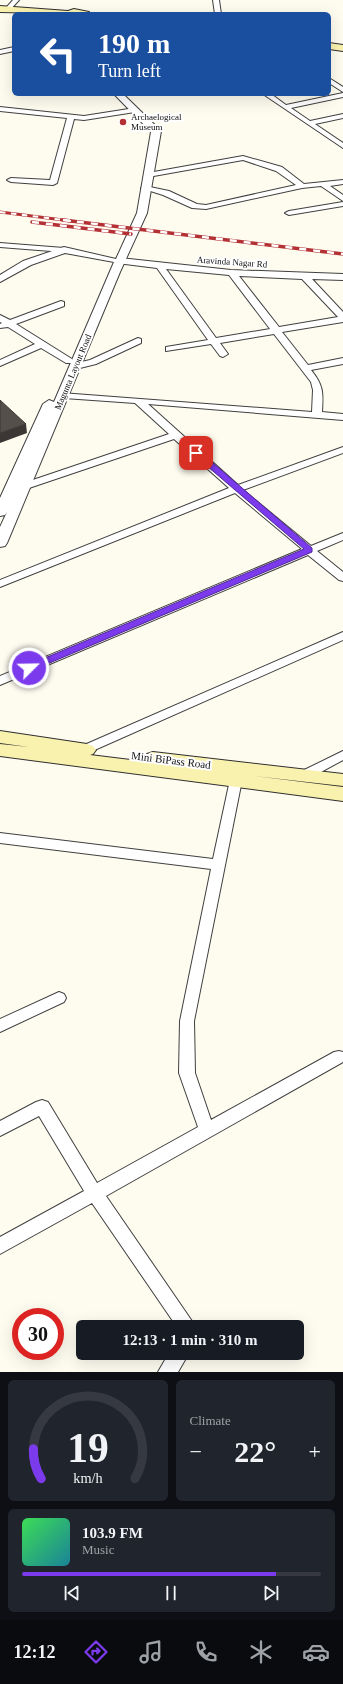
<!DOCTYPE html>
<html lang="en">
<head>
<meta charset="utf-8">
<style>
	body { margin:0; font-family:"Times New Roman",serif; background:#20242c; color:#f1f3f6; height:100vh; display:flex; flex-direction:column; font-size:15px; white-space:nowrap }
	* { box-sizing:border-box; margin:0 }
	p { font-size:13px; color:#9ea1a6 }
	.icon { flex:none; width:22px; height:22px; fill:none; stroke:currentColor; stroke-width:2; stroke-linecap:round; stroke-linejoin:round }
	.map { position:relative; height:1372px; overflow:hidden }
	.panel { display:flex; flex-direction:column; gap:8px; padding:8px; background:#0d0f14; flex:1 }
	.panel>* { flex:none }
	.top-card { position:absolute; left:12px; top:12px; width:319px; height:84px; border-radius:6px; box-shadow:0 4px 16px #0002; background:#1a4fa0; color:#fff; overflow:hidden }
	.speed { position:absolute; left:12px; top:1308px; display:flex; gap:8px; font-size:20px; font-weight:700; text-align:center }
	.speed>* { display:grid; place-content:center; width:52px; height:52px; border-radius:50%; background:#171b24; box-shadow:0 4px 16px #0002; line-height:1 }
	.speed .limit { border:6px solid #d22; background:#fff; color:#111 }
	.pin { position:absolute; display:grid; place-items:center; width:34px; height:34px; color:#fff; margin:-17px; border-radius:8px; box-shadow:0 2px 6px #0006 }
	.me { position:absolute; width:44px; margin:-22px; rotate:67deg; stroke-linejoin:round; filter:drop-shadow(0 0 3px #0008) }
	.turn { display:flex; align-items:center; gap:14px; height:84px; padding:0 20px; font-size:18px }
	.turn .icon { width:52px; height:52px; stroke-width:2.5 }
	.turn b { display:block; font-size:28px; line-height:34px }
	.big { font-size:30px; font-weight:600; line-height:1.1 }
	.panel .card { flex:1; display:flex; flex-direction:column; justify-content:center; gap:6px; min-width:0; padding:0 14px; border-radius:6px; background:#20242c }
	.panel .dial { align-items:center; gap:0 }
	.dial svg { height:104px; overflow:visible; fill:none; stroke:#363941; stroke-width:7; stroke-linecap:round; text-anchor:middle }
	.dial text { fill:#f1f3f6; stroke:none }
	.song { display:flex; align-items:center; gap:12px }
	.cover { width:48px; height:48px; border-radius:6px; background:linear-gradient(135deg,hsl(130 70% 55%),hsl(190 70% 35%)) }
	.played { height:4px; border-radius:2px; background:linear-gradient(90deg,#7c3aed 85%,#363941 85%) }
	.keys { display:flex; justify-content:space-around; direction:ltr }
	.heat { display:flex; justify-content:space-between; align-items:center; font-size:22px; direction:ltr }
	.panel .tiles { flex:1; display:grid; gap:8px; grid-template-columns:1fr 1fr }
	.card:last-child { grid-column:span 2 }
	.trip { position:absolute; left:76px; top:1320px; width:228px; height:40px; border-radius:6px; background:#171b24; box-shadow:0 4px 16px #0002; font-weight:600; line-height:40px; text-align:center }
	.dock { display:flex; height:64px; justify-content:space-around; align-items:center; background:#090b0e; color:#9ea1a6 }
	.dock .icon { width:28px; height:28px }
	.dock .selected { color:#7c3aed }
	.dock b { font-size:18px; color:#f1f3f6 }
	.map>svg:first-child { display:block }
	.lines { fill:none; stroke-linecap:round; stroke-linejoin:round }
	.minor-casing { stroke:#404040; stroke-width:2 }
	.tertiary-casing { stroke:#404040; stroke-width:2 }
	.secondary-casing { stroke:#2f2f2f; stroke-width:2 }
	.minor { fill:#fff; fill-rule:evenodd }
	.tertiary { fill:#fff; fill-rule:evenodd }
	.secondary { fill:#f9f2af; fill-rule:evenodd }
	.rail-far1-casing { stroke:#b33034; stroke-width:3 }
	.rail-casing { stroke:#b33034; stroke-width:3.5 }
	.rail-far1 { stroke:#fff; stroke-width:2; stroke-dasharray:5.5; stroke-linecap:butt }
	.rail { stroke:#fff; stroke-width:2.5; stroke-dasharray:7; stroke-linecap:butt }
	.shaded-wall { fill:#3c3734 }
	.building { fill:#554f4b; stroke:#3c3734 }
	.route { fill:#7c3aed; stroke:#51269a }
	.poi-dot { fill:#b33034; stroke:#fff; stroke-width:1.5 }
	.labels { text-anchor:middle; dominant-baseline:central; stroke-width:4; stroke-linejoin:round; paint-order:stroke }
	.far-poi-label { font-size:9px; fill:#0d0d0d; stroke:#fff; text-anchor:start }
	.far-street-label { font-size:9px; fill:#0d0d0d; stroke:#fff }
	.street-label { font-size:11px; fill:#0d0d0d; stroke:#fff }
</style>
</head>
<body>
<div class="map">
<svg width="343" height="1372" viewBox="0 0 343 1372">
	<rect width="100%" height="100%" fill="#fefbef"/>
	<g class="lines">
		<defs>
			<path id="minor" d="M13,0H19L10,10H6L5,9Z
				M213,0H219L221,14H215Z
				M14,47V51L0,54V50Z
				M329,78L343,87V92L329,83Z
				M343,93V97L291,108L310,121L343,114V118L315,124L343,143V148L263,94H271L286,105Z
				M0,107L84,116L135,108L139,110L135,112L84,120L74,119L57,183L53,185L11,182L7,180L11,178L50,180L67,118L0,111Z
				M243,156L282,167L304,184L343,180V184L330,186L343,195V201L321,186L302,188L206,209L192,208L163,195L141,188L145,186L169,191L197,204L206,205L296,185L276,171L243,160L148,177L144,175L148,173Z
				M343,202V206L289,215L285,213L289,211Z
				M0,243L64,248L68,250L64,252L0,247Z
				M120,258L231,270L343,274V280L312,279L343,312V322L282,332L308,365L343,358V364L311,370C324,386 323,393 322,412L343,414V420L148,404L238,485L343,447V453L243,490L311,546L343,533V540L317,551L343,572V581L339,580L308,555L0,685V676L302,549L235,493L0,587V580L229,488L174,439L29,488H21L20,486L21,484L169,434L135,403L64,398L61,397V393L312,412L313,390L311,382L274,334L220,343L228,354L223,357L220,356L211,344L166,351V347L208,340L157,268L117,263L116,261ZM166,269L229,275L270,329L216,338ZM239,276L302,279L338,317L279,327Z
				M61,301L64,302V306L16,324L72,359V363H66L41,348L0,366V360L35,344L8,327L0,328V324L2,323L0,322V315L10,320Z
				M138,338L141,339V343L96,364L76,369L71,366L73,364L90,360Z
				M343,632V640L90,752H82L80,749L82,746Z
				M343,751V760L308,779H298L297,776L298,773Z
				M236,775L241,777L242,780L194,1021L195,1073L211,1120L334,1052L339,1051L343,1052V1062L106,1196L196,1327H177L92,1203L0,1254V1237L84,1191L39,1116L0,1136V1121L36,1102L42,1100L48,1102L97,1183L198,1127L179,1073L180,1021L211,869L0,843V833L213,859L230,780L231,777Z
				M59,992L64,994L66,998L64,1002L0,1032V1019Z
				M169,1353H189L178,1372H158Z"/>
			<path id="tertiary" d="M114,94H123L161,131L147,213L120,272L7,543L5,546L0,547V527L7,512L5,515L0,516V498L43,404L49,400L54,402L114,262L65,253L31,265L0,282V275L23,261L64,247L116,259L137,213L151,132Z"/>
			<path id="secondary" d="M0,6L68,11L74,9L89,12L90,14L0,12Z
				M329,43L343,45V51L329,49Z
				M0,731L87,744L93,746L96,750L93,754L90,755L147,762L144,758L147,754L153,752L343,774V786L253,776L343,787V801L0,756V744L29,747L0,743Z"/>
		</defs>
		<use href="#minor" class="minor-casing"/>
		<use href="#tertiary" class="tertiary-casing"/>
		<use href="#secondary" class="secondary-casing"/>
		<use href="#minor" class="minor"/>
		<use href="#tertiary" class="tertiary"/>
		<use href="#secondary" class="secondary"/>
		<defs>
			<path id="rail-far1" d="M0,212L71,221"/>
			<path id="rail" d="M63,220L343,254
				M32,222L131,234"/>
		</defs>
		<use href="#rail-far1" class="rail-far1-casing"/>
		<use href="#rail" class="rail-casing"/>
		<use href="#rail-far1" class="rail-far1"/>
		<use href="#rail" class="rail"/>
	</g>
	<path class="shaded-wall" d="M26,424L27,433L0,443V433Z"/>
	<path class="building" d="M0,400L26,424L0,433Z"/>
	<path class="route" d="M193,451H199L312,548V552L33,670H26V666L304,549L193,454Z"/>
	<circle class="poi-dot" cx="123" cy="122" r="4"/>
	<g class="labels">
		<g class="far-poi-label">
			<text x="131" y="117">Archaelogical<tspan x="131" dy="10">Museum</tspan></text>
		</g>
		<g class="far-street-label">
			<text transform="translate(232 262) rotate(4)">Aravinda Nagar Rd</text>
			<text transform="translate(73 372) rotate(-67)">Magunta Layout Road</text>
		</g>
		<g class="street-label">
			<text transform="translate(171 760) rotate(7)">Mini BiPass Road</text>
		</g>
	</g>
</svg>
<div class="speed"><div class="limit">30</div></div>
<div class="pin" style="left:196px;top:453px;background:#d93025"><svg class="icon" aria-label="arrive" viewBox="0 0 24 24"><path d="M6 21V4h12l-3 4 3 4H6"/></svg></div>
<svg class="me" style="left:29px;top:668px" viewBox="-20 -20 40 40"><circle r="17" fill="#7c3aed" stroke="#fff" stroke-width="3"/><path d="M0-11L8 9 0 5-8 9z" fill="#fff"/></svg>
<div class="trip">12:13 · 1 min · 310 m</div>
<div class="top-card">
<div class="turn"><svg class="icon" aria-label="left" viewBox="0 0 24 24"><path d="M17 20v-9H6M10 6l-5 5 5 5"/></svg><div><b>190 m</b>Turn left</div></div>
</div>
</div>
<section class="panel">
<div class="tiles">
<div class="card dial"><svg viewBox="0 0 100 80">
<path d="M14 69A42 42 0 1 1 86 69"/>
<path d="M14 69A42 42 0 0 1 8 46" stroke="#7c3aed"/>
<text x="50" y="56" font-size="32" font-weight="700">19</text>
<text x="50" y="72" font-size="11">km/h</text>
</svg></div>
<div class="card"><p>Climate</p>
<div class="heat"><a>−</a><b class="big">22°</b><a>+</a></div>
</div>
<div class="card">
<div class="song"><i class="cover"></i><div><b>103.9 FM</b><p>Music</p></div></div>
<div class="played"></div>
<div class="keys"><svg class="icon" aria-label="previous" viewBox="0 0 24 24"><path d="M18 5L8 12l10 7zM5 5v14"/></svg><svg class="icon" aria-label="pause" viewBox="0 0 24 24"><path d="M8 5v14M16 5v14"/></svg><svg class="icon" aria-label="next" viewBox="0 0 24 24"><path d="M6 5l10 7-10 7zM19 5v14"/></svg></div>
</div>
</div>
</section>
<nav class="dock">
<b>12:12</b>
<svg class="icon selected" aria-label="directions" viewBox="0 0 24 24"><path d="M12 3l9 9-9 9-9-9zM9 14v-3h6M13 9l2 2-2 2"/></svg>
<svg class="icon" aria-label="music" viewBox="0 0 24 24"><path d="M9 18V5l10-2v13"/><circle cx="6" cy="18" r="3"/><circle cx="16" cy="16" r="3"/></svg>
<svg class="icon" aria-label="phone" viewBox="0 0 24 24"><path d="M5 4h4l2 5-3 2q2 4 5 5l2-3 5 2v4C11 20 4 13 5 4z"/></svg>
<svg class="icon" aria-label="climate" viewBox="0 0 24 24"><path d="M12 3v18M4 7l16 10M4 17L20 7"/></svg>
<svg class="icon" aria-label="car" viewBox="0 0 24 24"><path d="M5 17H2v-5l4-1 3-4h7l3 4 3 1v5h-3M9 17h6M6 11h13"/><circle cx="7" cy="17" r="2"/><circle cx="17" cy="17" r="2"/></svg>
</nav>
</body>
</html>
